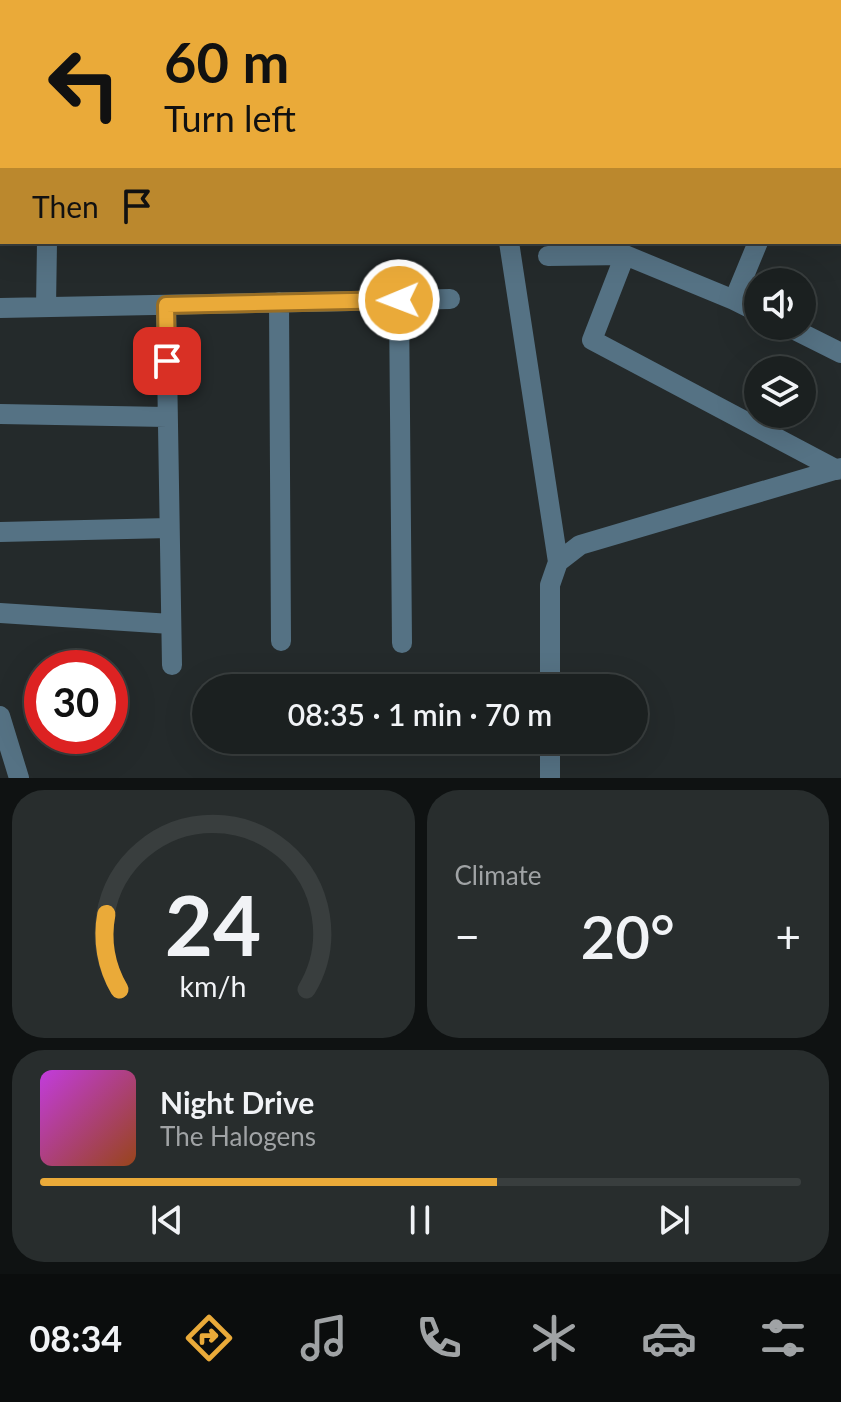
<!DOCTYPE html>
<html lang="en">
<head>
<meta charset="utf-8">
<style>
	body { margin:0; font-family:Lato,sans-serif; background:#282d2d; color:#f1f3f6; height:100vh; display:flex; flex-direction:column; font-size:30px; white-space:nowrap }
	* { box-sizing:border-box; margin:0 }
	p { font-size:26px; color:#a0a3a5 }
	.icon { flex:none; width:44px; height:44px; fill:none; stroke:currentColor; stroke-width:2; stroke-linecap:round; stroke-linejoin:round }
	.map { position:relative; height:778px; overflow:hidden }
	.drawer { display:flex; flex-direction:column; gap:12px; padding:12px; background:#0f1212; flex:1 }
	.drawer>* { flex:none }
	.top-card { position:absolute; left:0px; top:0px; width:842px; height:244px; box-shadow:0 8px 32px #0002,0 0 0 2px #393e3e; background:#eaaa39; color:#111; overflow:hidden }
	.tools { position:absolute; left:744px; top:268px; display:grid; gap:16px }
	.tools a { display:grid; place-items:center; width:72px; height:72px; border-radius:50%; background:#1b2020; box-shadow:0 8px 32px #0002,0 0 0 2px #393e3e; font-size:40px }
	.speed { position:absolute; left:24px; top:650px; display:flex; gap:16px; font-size:40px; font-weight:700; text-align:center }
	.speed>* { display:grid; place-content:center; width:104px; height:104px; border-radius:50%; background:#1b2020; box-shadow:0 8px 32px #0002,0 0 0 2px #393e3e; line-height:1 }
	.speed .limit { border:12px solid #d22; background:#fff; color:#111 }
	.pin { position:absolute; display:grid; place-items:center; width:68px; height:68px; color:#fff; margin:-34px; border-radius:16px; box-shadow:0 4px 12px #0006 }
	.me { position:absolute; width:88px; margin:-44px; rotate:269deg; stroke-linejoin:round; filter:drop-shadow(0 0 6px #0008) }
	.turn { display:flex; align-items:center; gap:28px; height:168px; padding:0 32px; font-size:36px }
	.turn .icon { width:104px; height:104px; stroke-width:2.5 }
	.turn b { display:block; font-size:56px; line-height:68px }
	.then { display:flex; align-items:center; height:76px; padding:0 32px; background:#0003; gap:16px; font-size:30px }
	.big { font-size:60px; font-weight:600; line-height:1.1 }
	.drawer .card { flex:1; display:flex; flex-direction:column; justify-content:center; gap:12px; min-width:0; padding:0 28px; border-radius:32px; background:#282d2d }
	.drawer .dial { align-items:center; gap:0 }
	.dial svg { height:208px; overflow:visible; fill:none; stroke:#393e3e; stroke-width:7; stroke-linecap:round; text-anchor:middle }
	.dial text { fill:#f1f3f6; stroke:none }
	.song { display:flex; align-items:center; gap:24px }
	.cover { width:96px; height:96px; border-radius:12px; background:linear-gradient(135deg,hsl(290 70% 55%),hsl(20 70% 35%)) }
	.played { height:8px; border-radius:4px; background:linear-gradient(90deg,#eaaa39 60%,#393e3e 60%) }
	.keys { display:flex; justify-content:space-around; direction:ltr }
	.heat { display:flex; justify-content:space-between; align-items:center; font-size:44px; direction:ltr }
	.drawer .tiles { flex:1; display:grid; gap:12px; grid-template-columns:1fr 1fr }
	.card:last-child { grid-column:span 2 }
	.trip { position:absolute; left:192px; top:674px; width:456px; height:80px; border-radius:40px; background:#1b2020; box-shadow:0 8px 32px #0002,0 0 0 2px #393e3e; font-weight:600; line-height:80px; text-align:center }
	.tabs { display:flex; height:128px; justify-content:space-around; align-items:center; background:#0b0d0d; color:#a0a3a5 }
	.tabs .icon { width:56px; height:56px }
	.tabs .on { color:#eaaa39 }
	.tabs b { font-size:36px; color:#f1f3f6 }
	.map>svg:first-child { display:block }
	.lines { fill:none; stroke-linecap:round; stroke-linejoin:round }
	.minor { stroke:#557284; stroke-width:20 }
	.route-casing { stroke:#986e25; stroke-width:20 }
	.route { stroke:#eaaa39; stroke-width:14 }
</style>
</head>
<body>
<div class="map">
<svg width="841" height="778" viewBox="0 0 841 778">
	<rect width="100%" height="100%" fill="#242a2b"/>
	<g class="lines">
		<path class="minor" d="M153,0V2
			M388,0V2
			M472,0V2
			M828,0L831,2
			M50,2V0
			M280,2V0
			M840,45L841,43
			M0,90H2
			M840,118L841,119
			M840,230L841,231
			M509,242L558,562L550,585V688
			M758,242L734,300L758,312
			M625,255L592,340L837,470
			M548,256L625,255L734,300
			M399,300L402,643
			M279,302L281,641
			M166,305L172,665
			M46,307L47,242
			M0,308L450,299
			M787,326L841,353
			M0,414L167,417
			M0,532L169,528
			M558,562L580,545L841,468
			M0,613L171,624
			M0,716L19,778
			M550,740V778"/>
	</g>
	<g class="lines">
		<defs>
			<path id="route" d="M167,361L166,305L399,300"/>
		</defs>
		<use href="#route" class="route-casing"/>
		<use href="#route" class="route"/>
	</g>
</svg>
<div class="tools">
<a><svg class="icon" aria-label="sound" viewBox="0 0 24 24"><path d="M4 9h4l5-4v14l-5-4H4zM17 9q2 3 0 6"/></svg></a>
<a><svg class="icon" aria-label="layers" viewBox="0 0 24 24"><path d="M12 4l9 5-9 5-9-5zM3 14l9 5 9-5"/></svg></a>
</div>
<div class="speed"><div class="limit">30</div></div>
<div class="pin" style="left:167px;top:361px;background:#d93025"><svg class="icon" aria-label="arrive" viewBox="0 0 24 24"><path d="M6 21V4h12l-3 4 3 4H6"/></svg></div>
<svg class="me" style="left:399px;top:300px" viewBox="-20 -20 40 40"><circle r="17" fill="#eaaa39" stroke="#fff" stroke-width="3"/><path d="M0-11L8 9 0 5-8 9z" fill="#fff"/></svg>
<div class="trip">08:35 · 1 min · 70 m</div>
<div class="top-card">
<div class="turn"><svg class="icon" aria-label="left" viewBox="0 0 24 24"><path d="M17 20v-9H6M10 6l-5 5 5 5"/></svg><div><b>60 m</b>Turn left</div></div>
<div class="then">Then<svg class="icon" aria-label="arrive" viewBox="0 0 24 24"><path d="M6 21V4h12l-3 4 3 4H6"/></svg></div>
</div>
</div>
<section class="drawer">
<div class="tiles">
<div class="card dial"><svg viewBox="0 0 100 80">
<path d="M14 69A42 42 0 1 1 86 69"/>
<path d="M14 69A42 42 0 0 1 9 40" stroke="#eaaa39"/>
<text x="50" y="56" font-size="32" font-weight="700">24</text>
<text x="50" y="72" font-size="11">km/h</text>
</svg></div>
<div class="card"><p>Climate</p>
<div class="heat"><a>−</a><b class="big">20°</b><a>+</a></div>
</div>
<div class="card">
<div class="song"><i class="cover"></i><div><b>Night Drive</b><p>The Halogens</p></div></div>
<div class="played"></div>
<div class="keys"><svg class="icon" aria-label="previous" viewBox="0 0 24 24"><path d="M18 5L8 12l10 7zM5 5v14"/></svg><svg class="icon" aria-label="pause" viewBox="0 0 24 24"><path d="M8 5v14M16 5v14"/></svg><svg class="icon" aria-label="next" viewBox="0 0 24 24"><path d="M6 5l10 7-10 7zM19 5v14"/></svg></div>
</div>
</div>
</section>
<nav class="tabs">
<b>08:34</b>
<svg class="icon on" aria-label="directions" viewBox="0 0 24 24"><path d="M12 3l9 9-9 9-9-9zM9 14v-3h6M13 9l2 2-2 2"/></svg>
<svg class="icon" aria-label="music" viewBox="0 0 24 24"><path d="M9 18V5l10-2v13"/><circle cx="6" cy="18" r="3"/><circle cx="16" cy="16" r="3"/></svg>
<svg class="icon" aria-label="phone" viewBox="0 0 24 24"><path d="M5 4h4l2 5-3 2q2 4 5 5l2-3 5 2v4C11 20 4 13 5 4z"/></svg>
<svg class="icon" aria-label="climate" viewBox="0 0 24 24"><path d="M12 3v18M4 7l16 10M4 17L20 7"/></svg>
<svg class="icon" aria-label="car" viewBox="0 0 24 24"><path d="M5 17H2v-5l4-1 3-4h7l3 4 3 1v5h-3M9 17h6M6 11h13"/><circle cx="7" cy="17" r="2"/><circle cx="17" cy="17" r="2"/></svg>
<svg class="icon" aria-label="filters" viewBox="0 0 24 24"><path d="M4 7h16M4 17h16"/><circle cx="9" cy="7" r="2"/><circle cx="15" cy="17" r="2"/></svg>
</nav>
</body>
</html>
